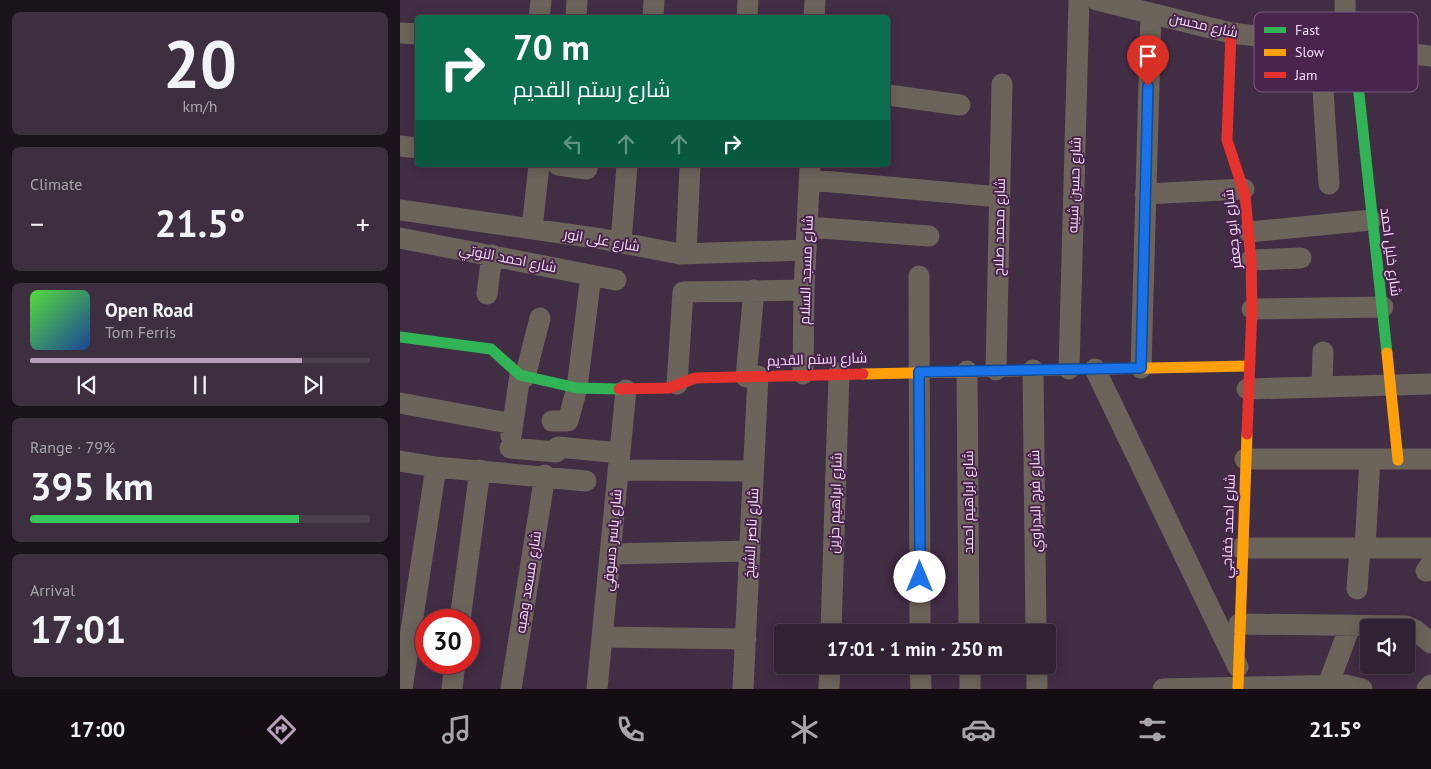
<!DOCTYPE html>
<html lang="en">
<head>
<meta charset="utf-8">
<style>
	body { margin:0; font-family:"PT Sans",Cairo,sans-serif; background:#3d2f3f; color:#f1f3f6; height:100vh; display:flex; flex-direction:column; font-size:19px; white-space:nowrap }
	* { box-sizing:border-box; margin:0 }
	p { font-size:16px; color:#a8a4ac }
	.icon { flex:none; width:28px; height:28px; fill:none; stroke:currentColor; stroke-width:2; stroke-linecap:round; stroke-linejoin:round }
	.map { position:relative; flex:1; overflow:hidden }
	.side { display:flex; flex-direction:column; gap:12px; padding:12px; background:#1b131c; width:400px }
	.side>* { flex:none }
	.guide { position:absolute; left:15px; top:15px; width:475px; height:152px; border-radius:5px; box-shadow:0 2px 12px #0003,0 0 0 1px #4c3f4e; background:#0b6e4f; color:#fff; overflow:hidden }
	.tools { position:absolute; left:960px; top:619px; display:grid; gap:10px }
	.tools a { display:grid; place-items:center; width:55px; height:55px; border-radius:5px; background:#312233; box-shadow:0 2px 12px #0003,0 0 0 1px #4c3f4e; font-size:25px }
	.speed { position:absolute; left:15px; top:609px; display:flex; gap:10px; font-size:25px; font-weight:700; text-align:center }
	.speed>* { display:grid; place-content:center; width:65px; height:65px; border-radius:50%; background:#312233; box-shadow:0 2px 12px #0003,0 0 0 1px #4c3f4e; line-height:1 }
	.speed .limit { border:8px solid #d22; background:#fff; color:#111 }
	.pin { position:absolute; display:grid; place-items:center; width:42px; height:42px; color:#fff; margin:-51px -21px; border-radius:50% 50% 50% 0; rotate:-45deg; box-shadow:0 0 5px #0007 }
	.pin .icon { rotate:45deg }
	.me { position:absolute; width:55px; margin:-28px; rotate:0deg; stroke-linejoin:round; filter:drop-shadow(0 0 4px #0008) }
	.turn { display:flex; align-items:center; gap:18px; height:105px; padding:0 15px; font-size:22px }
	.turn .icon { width:65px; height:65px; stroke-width:2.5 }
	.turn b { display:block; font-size:35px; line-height:42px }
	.lanes { display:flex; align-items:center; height:48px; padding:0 15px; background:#0003; justify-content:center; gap:25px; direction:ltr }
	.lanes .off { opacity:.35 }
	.big { font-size:38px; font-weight:600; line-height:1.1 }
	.side .tile { flex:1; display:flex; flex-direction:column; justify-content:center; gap:8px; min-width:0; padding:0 18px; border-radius:8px; background:#3d2f3f }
	.side .dial { align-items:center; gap:0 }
	.dial b { font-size:65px; line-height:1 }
	.song { display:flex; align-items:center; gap:15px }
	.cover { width:60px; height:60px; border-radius:8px; background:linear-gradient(135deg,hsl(110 70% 55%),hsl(220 70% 35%)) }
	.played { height:5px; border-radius:2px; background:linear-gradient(90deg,#b7a1b9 80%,#4c3f4e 80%) }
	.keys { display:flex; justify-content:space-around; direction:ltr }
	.heat { display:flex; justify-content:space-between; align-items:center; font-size:28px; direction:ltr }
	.charge { height:8px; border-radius:4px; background:linear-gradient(90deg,#34c759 79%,#4c3f4e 0) }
	.trip { position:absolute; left:374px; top:624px; width:282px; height:50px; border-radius:5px; background:#312233; box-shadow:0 2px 12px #0003,0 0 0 1px #4c3f4e; font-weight:600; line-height:50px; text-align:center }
	.menu { display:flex; height:80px; justify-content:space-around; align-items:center; background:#140e14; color:#a8a4ac }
	.menu .icon { width:35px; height:35px }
	.menu .current { color:#b7a1b9 }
	.menu b { font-size:22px; color:#f1f3f6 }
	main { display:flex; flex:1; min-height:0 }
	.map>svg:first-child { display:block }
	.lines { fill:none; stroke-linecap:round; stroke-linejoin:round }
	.street { stroke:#6c635a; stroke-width:21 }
	.fast { stroke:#30b455; stroke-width:11 }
	.slow { stroke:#ff9f0a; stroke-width:11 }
	.jam { stroke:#e5322d; stroke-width:11 }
	.route-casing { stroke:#114b97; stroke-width:12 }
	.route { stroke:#1a73e8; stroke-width:9 }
	.labels { text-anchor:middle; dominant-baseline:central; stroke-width:4; stroke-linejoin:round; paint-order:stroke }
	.street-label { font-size:14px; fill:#f6dff8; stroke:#49244d }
	.key { fill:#49244d; stroke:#7d5c80; stroke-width:1 }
	.key-label { font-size:14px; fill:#f6dff8 }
</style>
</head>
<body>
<main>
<section class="side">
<div class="tile dial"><b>20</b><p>km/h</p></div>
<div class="tile"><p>Climate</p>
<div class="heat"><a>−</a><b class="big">21.5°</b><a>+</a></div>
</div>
<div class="tile">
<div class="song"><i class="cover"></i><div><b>Open Road</b><p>Tom Ferris</p></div></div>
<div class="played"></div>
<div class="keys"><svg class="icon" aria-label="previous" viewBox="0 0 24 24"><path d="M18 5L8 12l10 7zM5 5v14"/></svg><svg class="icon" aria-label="pause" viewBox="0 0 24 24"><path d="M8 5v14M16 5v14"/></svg><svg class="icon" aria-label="next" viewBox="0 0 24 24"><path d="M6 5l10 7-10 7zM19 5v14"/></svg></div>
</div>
<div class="tile"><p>Range · 79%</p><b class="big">395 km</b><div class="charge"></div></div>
<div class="tile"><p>Arrival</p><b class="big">17:01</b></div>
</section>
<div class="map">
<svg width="1031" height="689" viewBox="0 0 1031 689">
	<rect width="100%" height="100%" fill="#412d44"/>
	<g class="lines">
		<path class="street" d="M697,0L831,33L1031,56
			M945,0L946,47
			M139,18L141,0
			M176,18L177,0
			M253,18L254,0
			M347,18L348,0
			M414,18L415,0
			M0,33L18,34
			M920,43L929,184
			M488,95L560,105
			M0,146L18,148
			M158,165L187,169
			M410,180L600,197
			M745,194L844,189
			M0,210L202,239L280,254L406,250
			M407,227L529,236
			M132,229L139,165
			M849,232L971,220
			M0,238L216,280
			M221,243L227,165
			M286,254L290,165
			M851,260L901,258
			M519,276L520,632
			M87,294L92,255
			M852,309L983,307
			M741,368L751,13
			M669,369L679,0
			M695,369L838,667
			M596,370L602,84
			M633,370L636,632
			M567,371L569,632
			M403,374L404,290L410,165
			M125,377L140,318
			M346,377L354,290
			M277,384L283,292L404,290
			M922,387L923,352
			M847,389L1031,384
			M0,403L113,424
			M152,421H168L177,388L191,275
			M111,436L120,375
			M110,448L156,452L158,447L220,453
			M845,459H1031
			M0,461L36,467L186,481
			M218,470L353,471
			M841,548H1031
			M965,548L970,459
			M210,554L350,551
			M1026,571L1031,564
			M957,589L960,548
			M60,620L80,470
			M839,624L1006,626L1015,630L1031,643
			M431,632L439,373
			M202,637L346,639
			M520,665L521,689
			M570,665V689
			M637,665V689
			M928,685L950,626
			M2,689L36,467
			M52,689L55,662
			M111,689L145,475
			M197,689L226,390
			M343,689L358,376
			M429,689L430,665
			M763,689L945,685L962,689
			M1027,689L1031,685"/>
		<path class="fast" d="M954,48L987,353
			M0,337L91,349L120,375L177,388L219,389"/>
		<path class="slow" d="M987,353L998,460
			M463,374L849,366
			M838,687L847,434"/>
		<path class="jam" d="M831,33L827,140L845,195L851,260L852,309L847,434
			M219,389L269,388L295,378L463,374"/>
	</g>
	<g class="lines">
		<defs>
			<path id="route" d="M520,577L519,372L741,368L748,86"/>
		</defs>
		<use href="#route" class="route-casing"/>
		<use href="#route" class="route"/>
	</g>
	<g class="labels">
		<g class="street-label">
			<text transform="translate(804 25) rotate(13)">شارع محسن</text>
			<text transform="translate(674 185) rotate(-88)">شارع حسين شيبه</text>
			<text transform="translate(599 227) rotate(-89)">شارع محمد صلاح</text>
			<text transform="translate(832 229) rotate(-96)">شارع ابو جعفر</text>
			<text transform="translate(202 240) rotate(10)">شارع على انور</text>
			<text transform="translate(991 252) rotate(83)">شارع خليل احمد</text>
			<text transform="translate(108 258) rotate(11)">شارع احمد النوتي</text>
			<text transform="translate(406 270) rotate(-88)">شارع مسجد السلام</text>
			<text transform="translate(417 359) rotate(-2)">شارع رستم القديم</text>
			<text transform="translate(635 501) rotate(-91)">شارع فرج البدراوي</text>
			<text transform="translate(568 502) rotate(-90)">شارع ابراهيم احمد</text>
			<text transform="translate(435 503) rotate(-88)">شارع ابراهيم حزين</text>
			<text transform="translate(828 526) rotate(-88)">شارع احمد خفاجي</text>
			<text transform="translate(351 533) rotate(-87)">شارع ناصر الشيخ</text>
			<text transform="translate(212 540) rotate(-85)">شارع ياسر دسوقي</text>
			<text transform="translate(128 582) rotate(-81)">شارع مسعد وهبه</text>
		</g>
	</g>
	<rect x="854" y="12" width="164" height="80" rx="8" class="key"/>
	<rect x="864" y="27" width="22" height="6" fill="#30b455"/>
	<rect x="864" y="49" width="22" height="7" fill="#ff9f0a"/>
	<rect x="864" y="72" width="22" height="6" fill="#e5322d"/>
	<g class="key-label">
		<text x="895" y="35">Fast</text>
		<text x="895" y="57">Slow</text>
		<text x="895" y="80">Jam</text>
	</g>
</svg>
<div class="tools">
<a><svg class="icon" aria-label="sound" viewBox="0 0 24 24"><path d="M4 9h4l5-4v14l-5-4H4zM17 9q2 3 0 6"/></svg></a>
</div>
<div class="speed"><div class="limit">30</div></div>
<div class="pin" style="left:748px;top:86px;background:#d93025"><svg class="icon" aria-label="arrive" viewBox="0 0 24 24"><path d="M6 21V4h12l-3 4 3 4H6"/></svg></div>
<svg class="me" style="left:520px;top:577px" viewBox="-20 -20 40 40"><circle r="19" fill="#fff"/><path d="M0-13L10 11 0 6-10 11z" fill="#1a73e8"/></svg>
<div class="trip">17:01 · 1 min · 250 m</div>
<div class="guide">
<div class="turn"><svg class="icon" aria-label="right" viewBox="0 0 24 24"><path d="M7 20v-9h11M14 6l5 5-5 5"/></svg><div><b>70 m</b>شارع رستم القديم</div></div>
<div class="lanes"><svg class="icon off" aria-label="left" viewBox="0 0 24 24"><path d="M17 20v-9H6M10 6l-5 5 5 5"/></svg><svg class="icon off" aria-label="ahead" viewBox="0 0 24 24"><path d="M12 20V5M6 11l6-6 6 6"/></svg><svg class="icon off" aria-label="ahead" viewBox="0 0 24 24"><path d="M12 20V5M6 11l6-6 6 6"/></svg><svg class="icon" aria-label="right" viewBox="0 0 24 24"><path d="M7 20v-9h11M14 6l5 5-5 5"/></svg></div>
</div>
</div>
</main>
<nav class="menu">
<b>17:00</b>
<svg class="icon current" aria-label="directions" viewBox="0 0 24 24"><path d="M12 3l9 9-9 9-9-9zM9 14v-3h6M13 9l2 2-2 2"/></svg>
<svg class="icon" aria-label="music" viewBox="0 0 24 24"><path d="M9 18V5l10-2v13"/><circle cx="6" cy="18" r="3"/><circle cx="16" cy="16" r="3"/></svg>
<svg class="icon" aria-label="phone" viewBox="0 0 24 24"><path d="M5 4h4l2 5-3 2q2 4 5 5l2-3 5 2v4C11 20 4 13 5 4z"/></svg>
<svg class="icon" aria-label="climate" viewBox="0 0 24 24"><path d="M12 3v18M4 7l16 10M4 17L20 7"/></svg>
<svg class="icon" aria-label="car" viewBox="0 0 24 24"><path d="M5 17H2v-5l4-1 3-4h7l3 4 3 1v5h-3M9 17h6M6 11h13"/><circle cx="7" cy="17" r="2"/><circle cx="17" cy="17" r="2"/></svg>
<svg class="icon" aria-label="filters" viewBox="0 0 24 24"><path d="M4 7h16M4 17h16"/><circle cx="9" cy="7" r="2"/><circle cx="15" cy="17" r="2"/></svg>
<b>21.5°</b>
</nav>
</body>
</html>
